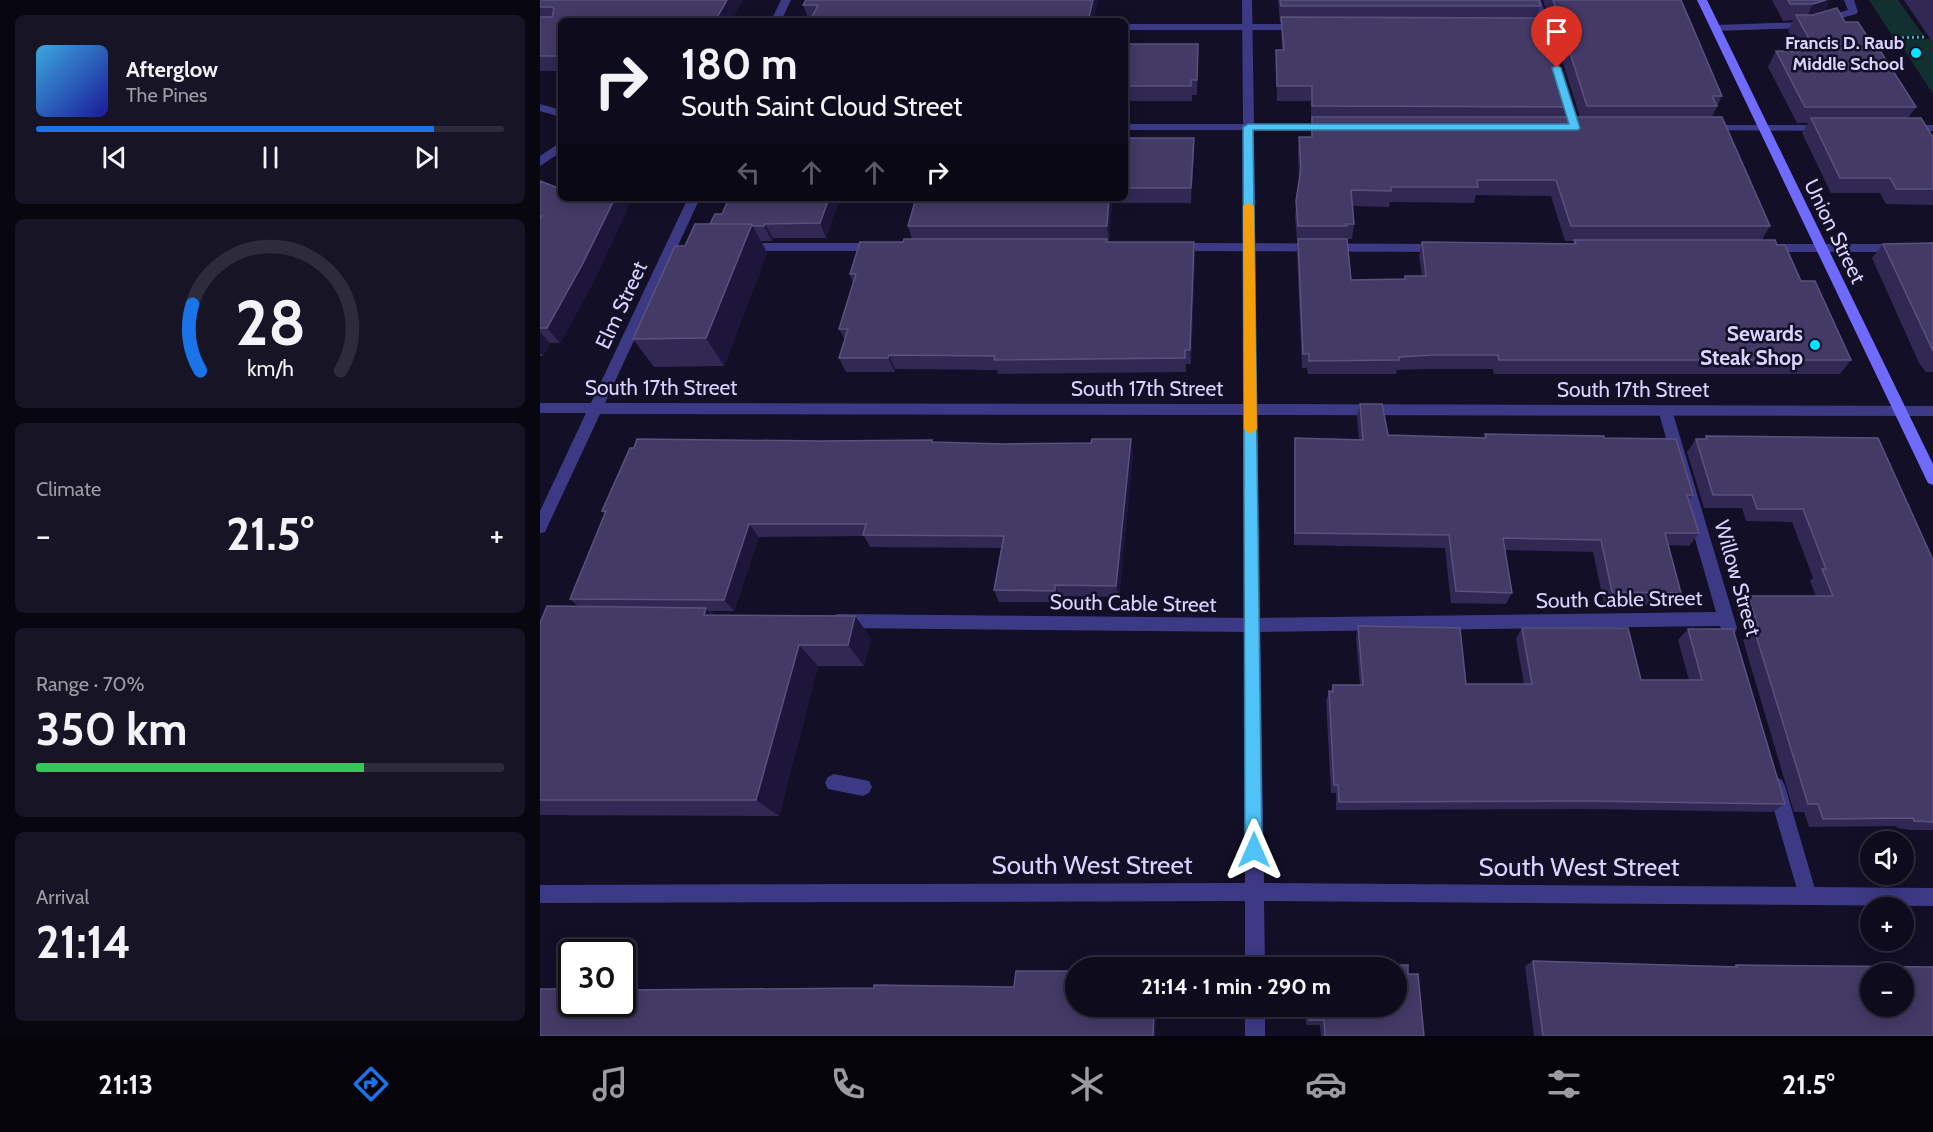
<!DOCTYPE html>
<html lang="en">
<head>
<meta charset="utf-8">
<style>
	body { margin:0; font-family:Cabin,sans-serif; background:#171425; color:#f1f3f6; height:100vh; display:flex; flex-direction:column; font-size:22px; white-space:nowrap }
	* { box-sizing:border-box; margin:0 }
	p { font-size:20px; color:#9b9ba3 }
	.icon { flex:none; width:33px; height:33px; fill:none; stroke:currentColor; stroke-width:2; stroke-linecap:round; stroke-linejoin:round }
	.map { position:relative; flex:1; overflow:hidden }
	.drawer { display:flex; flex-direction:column; gap:15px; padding:15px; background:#08060f; width:540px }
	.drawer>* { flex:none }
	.guide { position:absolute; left:18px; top:18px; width:570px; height:183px; border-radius:9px; box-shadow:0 3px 15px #0003,0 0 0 2px #2e2b3b; background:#0e0b1c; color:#f1f3f6; overflow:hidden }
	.tools { position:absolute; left:1320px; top:831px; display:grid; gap:12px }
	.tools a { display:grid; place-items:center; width:54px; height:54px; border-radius:50%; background:#0e0b1c; box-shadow:0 3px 15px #0003,0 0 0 2px #2e2b3b; font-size:30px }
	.speed { position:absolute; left:18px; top:939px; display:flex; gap:12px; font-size:30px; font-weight:700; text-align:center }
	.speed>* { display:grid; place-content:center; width:78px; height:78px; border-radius:50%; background:#0e0b1c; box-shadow:0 3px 15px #0003,0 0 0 2px #2e2b3b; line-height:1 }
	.speed .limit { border:3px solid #111; border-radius:9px; background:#fff; color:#111 }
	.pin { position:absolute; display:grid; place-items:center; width:51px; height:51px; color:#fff; margin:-62px -26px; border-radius:50% 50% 50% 0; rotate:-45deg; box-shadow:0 0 6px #0007 }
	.pin .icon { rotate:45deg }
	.me { position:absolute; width:66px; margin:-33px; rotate:0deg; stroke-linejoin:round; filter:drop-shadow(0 0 4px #0008) }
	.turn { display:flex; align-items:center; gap:21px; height:126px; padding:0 24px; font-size:27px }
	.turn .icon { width:78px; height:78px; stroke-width:2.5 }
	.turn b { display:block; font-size:42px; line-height:51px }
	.lanes { display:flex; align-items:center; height:57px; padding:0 24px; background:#0003; justify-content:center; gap:30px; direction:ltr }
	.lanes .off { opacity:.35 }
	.big { font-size:45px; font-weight:700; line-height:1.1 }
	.drawer .card { flex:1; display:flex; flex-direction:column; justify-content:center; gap:9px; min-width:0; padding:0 21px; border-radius:9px; background:#171425 }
	.drawer .dial { align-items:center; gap:0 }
	.dial svg { height:156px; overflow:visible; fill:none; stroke:#2e2b3b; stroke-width:7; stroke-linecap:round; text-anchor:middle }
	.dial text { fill:#f1f3f6; stroke:none }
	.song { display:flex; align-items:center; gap:18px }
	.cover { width:72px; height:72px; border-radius:9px; background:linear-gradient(135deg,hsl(200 70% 55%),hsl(240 70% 35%)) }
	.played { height:6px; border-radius:3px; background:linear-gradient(90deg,#1a73e8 85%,#2e2b3b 85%) }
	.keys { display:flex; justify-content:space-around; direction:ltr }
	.heat { display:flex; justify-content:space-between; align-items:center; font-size:33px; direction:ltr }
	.charge { height:9px; border-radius:4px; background:linear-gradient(90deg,#34c759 70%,#2e2b3b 0) }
	.trip { position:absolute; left:525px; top:957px; width:342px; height:60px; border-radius:30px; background:#0e0b1c; box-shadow:0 3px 15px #0003,0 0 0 2px #2e2b3b; font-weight:700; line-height:60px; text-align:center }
	.tabs { display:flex; height:96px; justify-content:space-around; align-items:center; background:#06040b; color:#9b9ba3 }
	.tabs .icon { width:42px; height:42px }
	.tabs .selected { color:#1a73e8 }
	.tabs b { font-size:27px; color:#f1f3f6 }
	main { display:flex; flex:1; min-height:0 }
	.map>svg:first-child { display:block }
	.green { fill:#12302f }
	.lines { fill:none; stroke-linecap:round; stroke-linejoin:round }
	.path { stroke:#2fb8b0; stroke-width:3; stroke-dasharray:2 3; stroke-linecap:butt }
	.lane { fill:#3d3a85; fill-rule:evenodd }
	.street { fill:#3d3a85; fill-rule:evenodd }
	.secondary { fill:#6f6bff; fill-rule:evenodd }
	.wall { fill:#312854; fill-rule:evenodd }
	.shaded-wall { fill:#1d163a }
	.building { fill:#433a66; stroke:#5a527e; stroke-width:1.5; fill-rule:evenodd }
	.route { fill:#4fc3f7; stroke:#337fa1; stroke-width:1.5 }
	.slow { fill:#f59e0b }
	.poi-dot { fill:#00e5ff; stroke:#130f26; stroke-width:2 }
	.labels { text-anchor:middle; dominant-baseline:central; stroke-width:5; stroke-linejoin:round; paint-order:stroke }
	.far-poi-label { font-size:18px; font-weight:bold; fill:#d9d4ff; stroke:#130f26; text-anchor:end }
	.street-label { font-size:21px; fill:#d9d4ff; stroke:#130f26 }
	.poi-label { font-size:21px; font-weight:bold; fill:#d9d4ff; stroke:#130f26; text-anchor:end }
	.near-street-label { font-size:26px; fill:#d9d4ff; stroke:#130f26 }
</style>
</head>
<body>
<main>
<section class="drawer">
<div class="card">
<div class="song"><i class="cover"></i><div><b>Afterglow</b><p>The Pines</p></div></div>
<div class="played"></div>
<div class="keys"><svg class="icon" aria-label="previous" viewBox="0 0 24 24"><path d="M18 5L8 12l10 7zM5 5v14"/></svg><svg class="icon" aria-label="pause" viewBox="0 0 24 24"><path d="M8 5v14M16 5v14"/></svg><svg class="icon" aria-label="next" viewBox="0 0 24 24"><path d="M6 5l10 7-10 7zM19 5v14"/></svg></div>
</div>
<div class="card dial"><svg viewBox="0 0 100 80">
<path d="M14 69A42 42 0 1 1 86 69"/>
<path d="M14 69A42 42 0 0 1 10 35" stroke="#1a73e8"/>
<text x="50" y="56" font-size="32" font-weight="700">28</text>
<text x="50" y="72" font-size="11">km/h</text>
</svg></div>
<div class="card"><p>Climate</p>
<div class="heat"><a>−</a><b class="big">21.5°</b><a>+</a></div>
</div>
<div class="card"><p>Range · 70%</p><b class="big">350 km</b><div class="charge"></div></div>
<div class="card"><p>Arrival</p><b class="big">21:14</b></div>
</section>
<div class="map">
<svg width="1393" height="1036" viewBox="0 0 1393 1036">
	<rect width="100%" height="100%" fill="#130f26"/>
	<path class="green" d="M1329,0H1358L1383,35L1353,37Z
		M1390,39L1393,43V94L1358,40Z"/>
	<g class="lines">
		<path class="path" d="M1352,38L1386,37"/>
		<path class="lane" d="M991,0H1001L1012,36L1011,38L1002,36Z
			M1304,0H1314L1318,12L1316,14L1265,28L1176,31L1171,28L1176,25L1265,22L1308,10Z
			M585,24H761L766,27L761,30H585Z
			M1023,87L1028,90L1041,128L1039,130H1031L1029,128L1018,90Z
			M205,243H337L343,247L337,251H205L199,247Z
			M634,243L901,244L907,248L901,252L634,251L628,247Z
			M1228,244H1393V252H1228L1222,248Z
			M1125,405L1132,410L1197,628L1195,633L1189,635L1183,633L1180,626L712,632L298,628L292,626L290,621L292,616L298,614L712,618L1176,612L1118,410Z
			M294,774L329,781L332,787L329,793L323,796L288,789L285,783L288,777Z
			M1236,777L1242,780L1245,786L1277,896L1275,903L1268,905L1261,903L1259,896L1227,786L1230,780Z"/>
		<path class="street" d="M241,0H251L241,21H231Z
			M702,0H712L714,124H790L796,127L790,130H714L717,404L1393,406V416L717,415L724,883L1393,888V906L724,901L725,968H705V901L0,903V885L705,883L703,415L60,414L5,532L0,533V511L46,413H0V403H51L148,198H160L65,403L703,404V130H585V124H703Z
			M0,104L21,110V117L0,111Z
			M1168,125H1285L1291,128L1285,131L1164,130V126Z
			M1366,125H1393V131L1362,130V126Z
			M21,142V152L0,166V156Z
			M705,1006H725V1036H705Z"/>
		<path class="secondary" d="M1157,0H1167L1393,464V485L1388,483L1386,479Z"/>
	</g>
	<path class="wall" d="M0,0H203L191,21H21V71H0Z
		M558,0L553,21H270L271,20H269L263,5Z
		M738,0H999L1000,6L997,18L1030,107L1026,117H1040L1003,0H1141L1182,96L1172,117L1230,226L1222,240L1237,245L1311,360L1300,374H954L953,369H889L857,370L856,374H768L767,368H762L757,254L758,241H757L755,217L759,179L758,153L759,137H771V101H737L736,50H742L741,22H740ZM936,195L1011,196L1025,241H1034L1033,244L882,242L879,256L882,276H865L864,279L811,280L805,239H812L814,224L812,206L849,207L850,202L934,203Z
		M1232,0H1290L1285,11L1305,22L1337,52L1376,107L1368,118L1392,136H1393V205L1346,204L1340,193H1291L1262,133L1268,123H1257L1228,67L1236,51H1251L1254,46H1256L1248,31L1253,20L1243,21Z
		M1364,0H1393V43Z
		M585,44L658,59L657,95H652V101H585Z
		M585,138H654V153L651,203H572L569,241H567V242H654L655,257L651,364H646V372L458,374L457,370L355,369V372H306L299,358L305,340L299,329L313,283L310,274L363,242L372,239L368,226L375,203H298L286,238H233L232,241H221L227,253L184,366L114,367L93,339L145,246L182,214L189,198H585Z
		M0,181L21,198H92L54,281L20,343H10L3,356H0Z
		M1393,243V372H1386L1379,363L1332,258L1343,244Z
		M820,404L848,435L944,438L945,434L1064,438L1153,495L1149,501L1159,533L1149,546L1128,545L1141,593L1131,605L1064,604L1053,552L965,550L972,593L966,604L911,603L905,548L754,545V451L755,438L819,439L817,417Z
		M1166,436L1393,560V830H1371L1357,828L1356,826L1269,827L1264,812H1254L1203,640L1207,637L1197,608L1208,596H1276L1270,581L1273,578L1252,522L1206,521L1202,508H1164L1147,452L1156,439H1164Z
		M591,439L593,453L579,597L519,596L518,602H459L454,590L461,548L330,547L324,536L219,537L194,611H170L174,615L315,616L331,638L324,666H278L239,816L0,815V623L39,607L30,599L65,514L62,511L281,441L392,440L393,442L464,444L551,443Z
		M818,626L926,684H984L976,639L982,628L1101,680H1149L1138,640L1148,629L1245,804L1232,812L1041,809L796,810V793H791L786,701L789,691H791L793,685H820L816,637Z
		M993,961L1190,967L1196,965L1387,967L1393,966V1036H994L985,966Z
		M775,965H868V974H878L884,1036H781L780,1025H766V1006H856V968H774Z"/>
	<path class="shaded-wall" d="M187,0H203L191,21H175Z
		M553,0H558L553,21H548Z
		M1286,0H1290L1283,15L1265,20L1273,4Z
		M654,138V153L651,203V188Z
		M75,198H92L54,281L20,343L7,328Z
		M289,198H296L298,203L286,238L280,223Z
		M569,198H571L572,203L569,241L567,226Z
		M212,224L227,253L184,366L166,338Z
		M225,224L233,238L232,241L224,226Z
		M654,242L655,257L651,364L650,350Z
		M0,332L10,343L3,356L0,353Z
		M349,355L355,369V372L348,358Z
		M591,439L593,453L579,597L576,586Z
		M209,524L219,537L194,611L184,600Z
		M515,585L519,596L518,602L515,591Z
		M166,608L188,630L164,615Z
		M315,616L331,638L324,666L308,645Z
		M259,645L278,666L239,816L216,800Z
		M614,1006H617L616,1036H613Z"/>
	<path class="building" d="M0,0H187L175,21H21V56H0V17H12L14,9L12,7H0Z
		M266,0H553L548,21H270L278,5H263Z
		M740,0H999L1000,6H741Z
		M1013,0H1141L1182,96H1172L1177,106H1047Z
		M1248,0H1286L1273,4H1250Z
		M1297,8L1305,22H1318L1337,52H1341L1376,107H1265L1236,51L1258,52L1254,46H1273L1256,15H1273Z
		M741,17L1002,18L1030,107L772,106V86H737L736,50H744Z
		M585,44H658L657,80H651V86H585Z
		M772,117H1182L1230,226H1031L1016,180H937L938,187H851V191L811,190L814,224H806L807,226H758L756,201L761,168L759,137H772Z
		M1271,118H1381L1392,136H1393V189H1356L1350,178H1300Z
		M585,138H654L651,188H585Z
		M0,181L21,189V198H75L42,265L7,328H0V220L2,216L0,217Z
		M189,198H289L280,223L225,224L224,226H213L212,224H170L175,214H182Z
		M376,198H569L567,226H368Z
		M155,224H212L166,338L93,339L135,246H145Z
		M364,239H567L566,242H654L650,350H645V358L454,360L455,356L349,355L348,358H299L308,329H299L316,274H310L320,242H363Z
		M758,239H807L811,280L865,279V276H886L882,242L1036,244L1034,240H1235L1237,245H1245L1261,281H1275L1311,360H959L958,355H892L859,357V360L769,361V354H763Z
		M1393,243V351L1343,244Z
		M820,404H842L848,435L946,438L945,434L1064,436V438L1136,439L1153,495H1147L1159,533H1125L1141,593L1072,592L1061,540L963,538L972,593L916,591L909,535L755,533V438L823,440Z
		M1166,436L1338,438L1393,560V822L1374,821L1373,818L1283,819L1278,804H1268L1214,629H1219L1208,596H1293L1282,569H1286L1263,509H1217L1212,495H1173L1156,439H1167Z
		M97,439L281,441L392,440V442L464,444L551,443L552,439H591L576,586L515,585V591L454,590L464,536L323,535L326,524H209L184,600L30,599L66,511H62L90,448H94Z
		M7,606L166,608L164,615L315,616L308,645H259L216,800H0V623Z
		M818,626L920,628L926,684H992L982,628H1088L1101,680H1162L1148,629H1193L1245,804L1050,801L799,802L798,785H794L789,691L793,692V685H823Z
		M993,961L1197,967L1196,965L1393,967V1036H1003ZM1330,974H1364V1006H1330Z
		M775,965H868V974H878L884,1036H785L784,1020H769V1006H856V968H775Z
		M476,971H536V1006H614L613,1036H0V989H32V1004H82V990L334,988V985L474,987Z"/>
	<path class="route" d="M1017,65L1021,68L1040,128L1038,130H713L722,850L720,856L714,858L708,856L705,850L703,127L708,124H1029L1012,68Z"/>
	<path class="slow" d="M708,203L714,206L717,429L710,434L704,429L703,206Z"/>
	<g class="poi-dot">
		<circle cx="1376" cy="53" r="6"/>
		<circle cx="1275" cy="345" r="6"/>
	</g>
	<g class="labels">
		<g class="far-poi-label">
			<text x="1364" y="43">Francis D. Raub<tspan x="1364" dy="21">Middle School</tspan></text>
		</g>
		<g class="street-label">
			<text transform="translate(1295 231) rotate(64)">Union Street</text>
			<text transform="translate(81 305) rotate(-65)">Elm Street</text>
			<text x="121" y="387">South 17th Street</text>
			<text x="607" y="388">South 17th Street</text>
			<text x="1093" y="389">South 17th Street</text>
			<text transform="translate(1198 578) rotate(74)">Willow Street</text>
			<text transform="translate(1079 599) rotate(-1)">South Cable Street</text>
			<text transform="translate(593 603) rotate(1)">South Cable Street</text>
		</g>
		<g class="poi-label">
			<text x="1263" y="333">Sewards<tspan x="1263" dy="24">Steak Shop</tspan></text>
		</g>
		<g class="near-street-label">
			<text x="552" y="865">South West Street</text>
			<text x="1039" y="867">South West Street</text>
		</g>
	</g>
</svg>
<div class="tools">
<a><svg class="icon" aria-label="sound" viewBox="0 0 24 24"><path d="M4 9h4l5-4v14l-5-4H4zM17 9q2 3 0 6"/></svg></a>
<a>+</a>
<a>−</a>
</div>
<div class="speed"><div class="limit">30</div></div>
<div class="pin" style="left:1017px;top:68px;background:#d93025"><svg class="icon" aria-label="arrive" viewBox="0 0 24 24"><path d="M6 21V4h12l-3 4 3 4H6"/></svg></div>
<svg class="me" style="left:714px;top:850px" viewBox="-20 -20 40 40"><path d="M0-17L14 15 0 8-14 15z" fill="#4fc3f7" stroke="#fff" stroke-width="4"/></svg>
<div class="trip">21:14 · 1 min · 290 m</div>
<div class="guide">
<div class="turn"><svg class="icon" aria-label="right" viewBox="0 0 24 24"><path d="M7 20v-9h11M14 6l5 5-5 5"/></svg><div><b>180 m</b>South Saint Cloud Street</div></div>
<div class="lanes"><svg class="icon off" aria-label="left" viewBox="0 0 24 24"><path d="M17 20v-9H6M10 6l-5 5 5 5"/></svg><svg class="icon off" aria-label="ahead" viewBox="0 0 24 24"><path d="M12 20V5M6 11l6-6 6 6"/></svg><svg class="icon off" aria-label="ahead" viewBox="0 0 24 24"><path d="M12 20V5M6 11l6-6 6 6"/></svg><svg class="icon" aria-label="right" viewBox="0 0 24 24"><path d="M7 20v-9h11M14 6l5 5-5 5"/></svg></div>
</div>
</div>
</main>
<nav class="tabs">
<b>21:13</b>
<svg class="icon selected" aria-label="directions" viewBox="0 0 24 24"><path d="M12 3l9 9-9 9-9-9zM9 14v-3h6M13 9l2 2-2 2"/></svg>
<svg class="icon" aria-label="music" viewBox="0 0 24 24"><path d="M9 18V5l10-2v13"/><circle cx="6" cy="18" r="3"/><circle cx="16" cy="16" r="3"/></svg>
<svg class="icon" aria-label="phone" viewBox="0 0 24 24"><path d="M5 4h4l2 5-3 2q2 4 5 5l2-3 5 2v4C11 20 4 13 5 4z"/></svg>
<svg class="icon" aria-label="climate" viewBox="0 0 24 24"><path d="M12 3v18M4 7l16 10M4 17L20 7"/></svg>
<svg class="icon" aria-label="car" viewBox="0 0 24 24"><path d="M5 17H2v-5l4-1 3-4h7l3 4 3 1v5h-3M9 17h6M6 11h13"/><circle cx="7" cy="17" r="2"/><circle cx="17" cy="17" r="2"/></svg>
<svg class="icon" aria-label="filters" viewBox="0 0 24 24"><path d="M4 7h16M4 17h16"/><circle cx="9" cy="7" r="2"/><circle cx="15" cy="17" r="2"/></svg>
<b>21.5°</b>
</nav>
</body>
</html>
